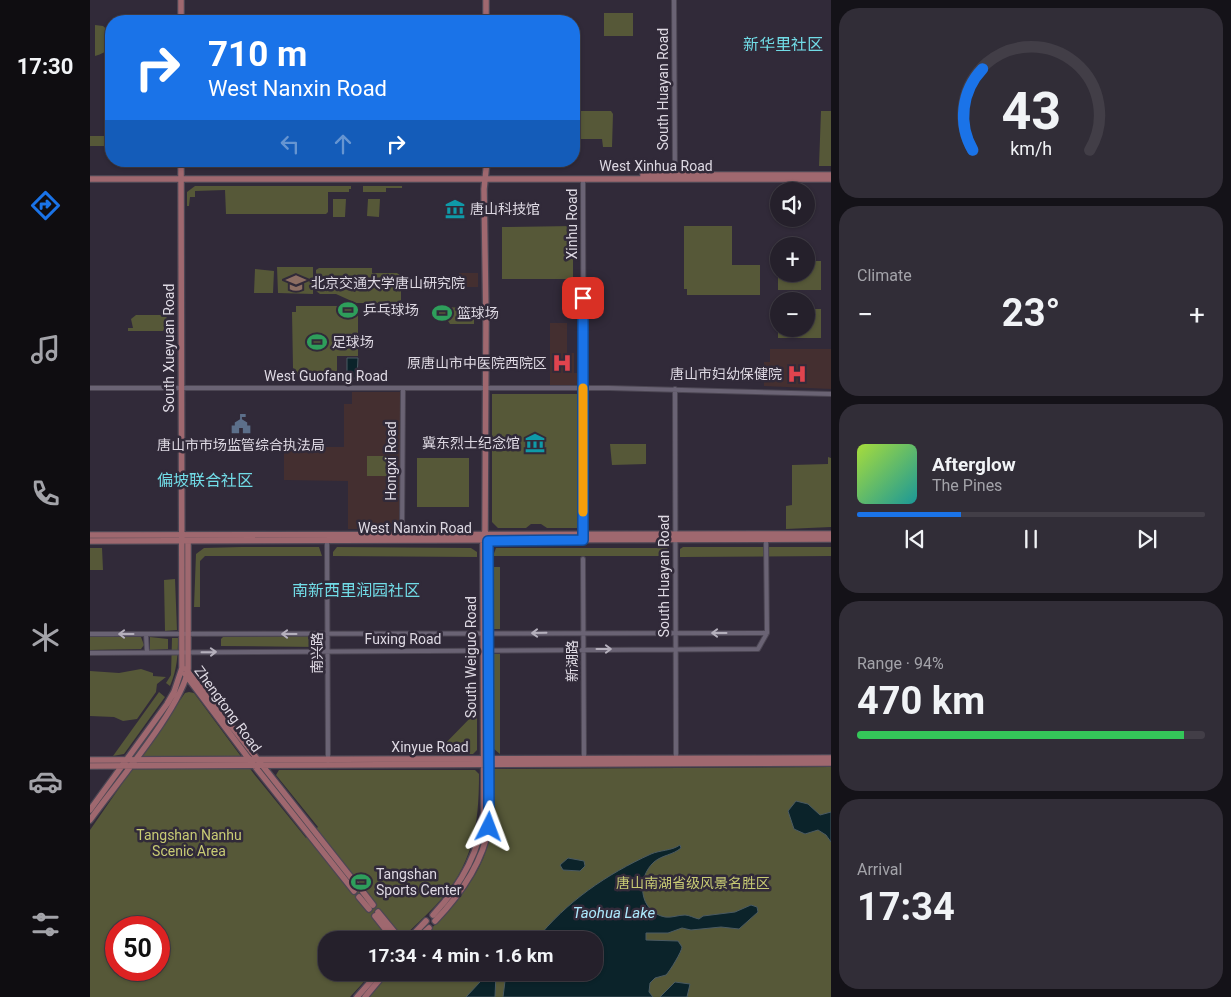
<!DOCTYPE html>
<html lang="en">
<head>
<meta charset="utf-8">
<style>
	body { margin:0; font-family:Roboto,"Noto Sans SC",sans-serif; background:#312d37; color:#f1f3f6; height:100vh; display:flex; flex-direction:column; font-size:19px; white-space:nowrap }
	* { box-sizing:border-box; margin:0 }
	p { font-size:16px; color:#a3a3a9 }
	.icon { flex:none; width:28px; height:28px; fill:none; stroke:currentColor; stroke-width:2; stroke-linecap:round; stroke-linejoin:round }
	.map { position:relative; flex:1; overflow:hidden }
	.panel { display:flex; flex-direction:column; gap:8px; padding:8px; background:#141218; width:400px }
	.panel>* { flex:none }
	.hud { position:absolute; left:15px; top:15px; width:475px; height:152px; border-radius:20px; box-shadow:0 1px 4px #0004,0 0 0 1px #423e47; background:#1a73e8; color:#fff; overflow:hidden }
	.tools { position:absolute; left:680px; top:182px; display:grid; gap:10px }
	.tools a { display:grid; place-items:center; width:45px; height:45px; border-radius:50%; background:#25202b; box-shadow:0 1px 4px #0004,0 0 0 1px #423e47; font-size:25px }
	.speed { position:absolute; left:15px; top:916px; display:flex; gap:10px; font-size:25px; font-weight:700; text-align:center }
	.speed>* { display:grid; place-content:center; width:65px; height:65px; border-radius:50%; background:#25202b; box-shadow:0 1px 4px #0004,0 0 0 1px #423e47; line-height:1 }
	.speed .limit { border:8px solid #d22; background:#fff; color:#111 }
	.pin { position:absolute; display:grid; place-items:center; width:42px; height:42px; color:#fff; margin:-21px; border-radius:10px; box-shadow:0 2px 8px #0006 }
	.me { position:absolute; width:55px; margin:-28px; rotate:3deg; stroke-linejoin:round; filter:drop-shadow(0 0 4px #0008) }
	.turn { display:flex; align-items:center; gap:18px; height:105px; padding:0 20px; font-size:22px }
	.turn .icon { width:65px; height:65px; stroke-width:2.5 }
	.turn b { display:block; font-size:35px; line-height:42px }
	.lanes { display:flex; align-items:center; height:48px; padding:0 20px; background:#0003; justify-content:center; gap:25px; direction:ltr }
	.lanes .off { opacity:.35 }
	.big { font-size:38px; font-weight:700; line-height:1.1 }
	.panel .card { flex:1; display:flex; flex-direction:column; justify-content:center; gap:8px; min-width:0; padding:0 18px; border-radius:20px; background:#312d37 }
	.panel .dial { align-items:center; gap:0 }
	.dial svg { height:130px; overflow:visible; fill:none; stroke:#423e47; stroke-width:7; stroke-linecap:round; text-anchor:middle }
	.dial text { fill:#f1f3f6; stroke:none }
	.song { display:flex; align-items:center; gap:15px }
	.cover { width:60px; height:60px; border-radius:8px; background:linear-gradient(135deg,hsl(80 70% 55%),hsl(180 70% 35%)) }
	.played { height:5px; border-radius:2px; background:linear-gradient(90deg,#1a73e8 30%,#423e47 30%) }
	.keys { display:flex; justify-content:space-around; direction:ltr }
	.heat { display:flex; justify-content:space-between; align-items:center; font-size:28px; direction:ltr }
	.charge { height:8px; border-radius:4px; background:linear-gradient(90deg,#34c759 94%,#423e47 0) }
	.trip { position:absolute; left:228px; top:931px; width:285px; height:50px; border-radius:20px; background:#25202b; box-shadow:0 1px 4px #0004,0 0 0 1px #423e47; font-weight:700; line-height:50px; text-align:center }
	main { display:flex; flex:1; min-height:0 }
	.tab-bar { display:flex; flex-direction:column; width:90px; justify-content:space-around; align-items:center; background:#0f0d11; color:#a3a3a9 }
	.tab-bar .icon { width:35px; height:35px }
	.tab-bar .on { color:#1a73e8 }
	.tab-bar b { font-size:22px; color:#f1f3f6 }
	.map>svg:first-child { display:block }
	.medical { fill:#442f30 }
	.green { fill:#565838; fill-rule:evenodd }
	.water { fill:#0b232a; stroke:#4a5a62 }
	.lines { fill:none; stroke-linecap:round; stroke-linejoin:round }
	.minor-casing { stroke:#4c4653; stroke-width:6 }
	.major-casing { stroke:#4c4653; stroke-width:8 }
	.minor { stroke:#6a6374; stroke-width:4 }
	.major { stroke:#9f686f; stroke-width:5.5 }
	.oneway { stroke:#b5b0bc }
	.route-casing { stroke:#114b97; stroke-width:12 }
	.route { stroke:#1a73e8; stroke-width:9 }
	.slow { stroke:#f59e0b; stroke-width:9 }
	.labels { text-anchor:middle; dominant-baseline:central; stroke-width:5; stroke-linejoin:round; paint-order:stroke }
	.street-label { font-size:14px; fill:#ded9e3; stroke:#312a39 }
	.poi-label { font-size:14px; fill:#ded9e3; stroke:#312a39; text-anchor:start }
	.park-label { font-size:14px; fill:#c8cb74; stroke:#312a39 }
	.water-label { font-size:15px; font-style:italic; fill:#ade9fd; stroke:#312a39 }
	.quarter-label { font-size:16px; fill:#71dce7; stroke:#312a39 }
</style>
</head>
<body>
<main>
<nav class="tab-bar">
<b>17:30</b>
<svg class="icon on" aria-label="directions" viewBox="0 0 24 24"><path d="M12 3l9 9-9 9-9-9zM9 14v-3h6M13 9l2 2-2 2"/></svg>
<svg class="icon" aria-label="music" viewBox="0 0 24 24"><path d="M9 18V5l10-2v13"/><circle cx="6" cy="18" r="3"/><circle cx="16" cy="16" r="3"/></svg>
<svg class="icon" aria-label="phone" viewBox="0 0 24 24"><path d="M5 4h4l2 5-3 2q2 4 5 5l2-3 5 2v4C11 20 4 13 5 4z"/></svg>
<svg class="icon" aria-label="climate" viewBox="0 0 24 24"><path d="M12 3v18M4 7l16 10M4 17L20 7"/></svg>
<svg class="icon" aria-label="car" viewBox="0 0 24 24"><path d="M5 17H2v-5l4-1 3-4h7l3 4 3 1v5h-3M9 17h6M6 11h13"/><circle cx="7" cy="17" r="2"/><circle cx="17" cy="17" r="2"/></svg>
<svg class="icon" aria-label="filters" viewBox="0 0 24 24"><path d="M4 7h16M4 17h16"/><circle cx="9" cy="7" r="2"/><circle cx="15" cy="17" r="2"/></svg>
</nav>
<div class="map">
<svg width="741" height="997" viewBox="0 0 741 997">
	<rect width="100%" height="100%" fill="#312a39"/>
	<path class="medical" d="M369,273H388V287H369Z
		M460,323H477V353H484V373H491V382L488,385H460Z
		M680,349H741V389L674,386V362H680Z
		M262,392H311L309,529H258V481L194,480V440H214L215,447H254V404H262Z"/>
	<path class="green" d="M514,13H543V36H514Z
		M191,16H230V21H191Z
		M5,25L13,26L21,33C21,47 19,52 5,56Z
		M484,53H490L491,82H484Z
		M484,111H521L523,114L522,147H513L512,139H484Z
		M731,111H741V166H729Z
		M0,136H21V146H0Z
		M105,186H261V189H259V192H238V212L236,214H136L135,190L105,191V197H100L99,206H97V192Z
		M273,186H312V188H296V192H273Z
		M243,199H256L255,217H243Z
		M278,199H290L289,217L277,216Z
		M483,226V279H412V227Z
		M594,226H642V265H670V295H597V289H594Z
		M688,261L689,274H716V261H731V290H688Z
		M187,267H223V294L188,293Z
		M229,268H282V273H307L311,276V300L308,303H266L246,294H230L226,291V270Z
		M165,269L184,271L183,293H164Z
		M206,306H268V356H247V379H210L203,368L202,312H206Z
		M349,307L384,308V324H360L356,318H349Z
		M688,309L689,329H716V309H731V338H688Z
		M46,315H74L78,319V327L73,331H38V328H43L41,319Z
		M402,394H489V528H457L451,524H441L436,528H408L402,522Z
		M520,444H556V464L522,465Z
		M277,456H298V476H277Z
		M738,457L741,458V527L696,529V506L702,505V465L738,464Z
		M327,458H379V507H327Z
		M151,547H229L232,556H115L110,561V607H104L106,554L114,548Z
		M247,547L381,548L387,552V557L243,556V552Z
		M593,547H741V556L590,557V549Z
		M0,548H12L13,570H0Z
		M406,548H577L579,550V556H403Z
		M404,567H410V629H403Z
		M85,579L87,630L75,631L74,580Z
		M227,636L229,638L227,647L131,646V639L133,637Z
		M0,637H51L54,645L51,649L0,650Z
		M60,637L78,639V649L60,650Z
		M82,638H88C88,655 87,670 80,686L76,683L81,675Z
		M404,654H410V754L404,749Z
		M51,669L63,673V676L76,677L67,684L66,692L47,719L33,721L24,717L0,716V671L29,673Z
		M69,692L75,697L34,754L23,756Z
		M99,692L104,693L110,701L164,774L216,838L228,827L186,775L189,770H385L389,774C389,826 383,866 346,905C335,917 322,928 310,940H236V972L282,973L260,997H0V830L95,693ZM26,928H69V970H26Z
		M387,711V750L383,754H345Z
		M741,767V997H279L300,973L504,972V940H330C363,907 397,873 402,824C404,806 403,787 403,769Z"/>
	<path class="water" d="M257,358H268L267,378H257Z
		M706,801L718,804L730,815L741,812V842L736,835L728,830L715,834L704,829L698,811Z
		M590,845L591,848C583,855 572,855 564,862C546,878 549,912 575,917C582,918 588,915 595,915C599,915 604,918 609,919L613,916L645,912L661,905L667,907L668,912L649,929L631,927L601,930L592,928L578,933H556V940L588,941L592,947C592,951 580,971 576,975L565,978L560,983L559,992L563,997H413L416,973L504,972V940H446C476,902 517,874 561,854C570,850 581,851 590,845Z
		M478,858L494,861L495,866L490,871L473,870L470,865Z
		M394,973H406L405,997H376L390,982Z
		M585,982L600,984L597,997H570Z"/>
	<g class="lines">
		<defs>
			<path id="minor" d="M584,0L585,175
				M493,179L494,535
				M0,388H519L741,394
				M585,389L586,759
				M312,535L313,388
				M237,541L238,761
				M493,559L494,759
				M0,634L677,633
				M56,634L57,652
				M0,653L668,649L677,633L676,540"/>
			<path id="major" d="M91,0V21
				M396,21V0
				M553,175H741
				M0,179H741
				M0,535L741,534
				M0,541L741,539
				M96,669L267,885
				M95,674L159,759L264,891
				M0,760L741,758
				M0,766L741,763
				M0,810L77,704L84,692L92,668L91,161
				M0,820C24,786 93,706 98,669V541
				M273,892L283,905
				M269,897L279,909
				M288,912L311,940
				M343,915C370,886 390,853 394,812L393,540L395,535L396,320L394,189L397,161
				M285,916L304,940
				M345,921C371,894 392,864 399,827L397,539
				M318,940L336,921
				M326,940L339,928
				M267,997L289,972
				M275,997L296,972"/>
		</defs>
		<use href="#minor" class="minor-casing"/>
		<use href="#major" class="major-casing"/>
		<use href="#minor" class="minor"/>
		<use href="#major" class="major"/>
	</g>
	<defs><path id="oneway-shaft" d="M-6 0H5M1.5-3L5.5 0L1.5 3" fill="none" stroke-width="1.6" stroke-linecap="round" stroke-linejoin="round" transform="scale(1.25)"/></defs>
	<g class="oneway">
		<use href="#oneway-shaft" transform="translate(449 633) rotate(179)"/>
		<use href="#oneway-shaft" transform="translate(629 633) rotate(-180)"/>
		<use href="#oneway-shaft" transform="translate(36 634) rotate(180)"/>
		<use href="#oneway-shaft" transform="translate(199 634) rotate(180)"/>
		<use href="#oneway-shaft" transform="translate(514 649)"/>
		<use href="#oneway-shaft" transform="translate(119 652) rotate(-1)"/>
	</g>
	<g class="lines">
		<defs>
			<path id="route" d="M399,827L398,541L493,540V298"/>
		</defs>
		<use href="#route" class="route-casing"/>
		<use href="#route" class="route"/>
		<path class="slow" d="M493,388V512"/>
	</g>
	<defs>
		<symbol id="museum-bare" viewBox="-9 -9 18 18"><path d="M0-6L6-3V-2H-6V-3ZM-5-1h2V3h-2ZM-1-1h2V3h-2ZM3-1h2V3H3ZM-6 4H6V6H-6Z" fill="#0f9aa8" stroke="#312a39" stroke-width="2.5" paint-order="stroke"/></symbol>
		<symbol id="university-bare" viewBox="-9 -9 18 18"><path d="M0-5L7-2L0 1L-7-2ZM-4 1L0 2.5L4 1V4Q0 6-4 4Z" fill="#8d6e63" stroke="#312a39" stroke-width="2.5" paint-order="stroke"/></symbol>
		<symbol id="stadium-bare" viewBox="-9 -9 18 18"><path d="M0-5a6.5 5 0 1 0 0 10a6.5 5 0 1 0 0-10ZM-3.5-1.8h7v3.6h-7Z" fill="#2e9e5b" stroke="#312a39" stroke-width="2.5" paint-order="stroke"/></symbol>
		<symbol id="hospital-bare" viewBox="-9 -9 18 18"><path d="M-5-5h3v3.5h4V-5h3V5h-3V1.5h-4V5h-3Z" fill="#e0444e" stroke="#312a39" stroke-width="2.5" paint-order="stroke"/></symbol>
		<symbol id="civic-bare" viewBox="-9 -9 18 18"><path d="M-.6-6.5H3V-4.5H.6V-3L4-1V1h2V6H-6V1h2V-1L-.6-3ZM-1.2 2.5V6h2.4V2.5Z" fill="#5c6f8a" stroke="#312a39" stroke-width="2.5" paint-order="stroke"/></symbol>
	</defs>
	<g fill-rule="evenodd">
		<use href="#museum-bare" x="351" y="195" width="28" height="28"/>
		<use href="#university-bare" x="192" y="269" width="28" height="28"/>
		<use href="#stadium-bare" x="244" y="296" width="28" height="28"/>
		<use href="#stadium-bare" x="338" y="299" width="28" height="28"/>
		<use href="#stadium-bare" x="213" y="328" width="28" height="28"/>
		<use href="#hospital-bare" x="458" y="349" width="28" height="28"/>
		<use href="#hospital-bare" x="693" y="360" width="28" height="28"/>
		<use href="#civic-bare" x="137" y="410" width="28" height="28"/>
		<use href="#museum-bare" x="431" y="429" width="28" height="28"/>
		<use href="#stadium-bare" x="257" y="868" width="28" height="28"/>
	</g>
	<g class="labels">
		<g class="street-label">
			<text transform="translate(573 89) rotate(-90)">South Huayan Road</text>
			<text x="566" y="166">West Xinhua Road</text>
			<text transform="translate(482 224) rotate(-90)">Xinhu Road</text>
			<text transform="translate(79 348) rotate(-90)">South Xueyuan Road</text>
			<text x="236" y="376">West Guofang Road</text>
			<text transform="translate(301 461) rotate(-90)">Hongxi Road</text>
			<text x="325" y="528">West Nanxin Road</text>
			<text transform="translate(574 576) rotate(-90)">South Huayan Road</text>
			<text x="313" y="639">Fuxing Road</text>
			<text transform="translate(227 653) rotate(-90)">南兴路</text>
			<text transform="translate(381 657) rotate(-90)">South Weiguo Road</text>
			<text transform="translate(482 661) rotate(-90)">新湖路</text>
			<text transform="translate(138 709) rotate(54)">Zhengtong Road</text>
			<text x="340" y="747">Xinyue Road</text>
		</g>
		<g class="poi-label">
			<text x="380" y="209">唐山科技馆</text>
			<text x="221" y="283">北京交通大学唐山研究院</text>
			<text x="273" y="310">乒乓球场</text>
			<text x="367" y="313">篮球场</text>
			<text x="242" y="342">足球场</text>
			<text x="457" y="363" text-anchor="end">原唐山市中医院西院区</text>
			<text x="692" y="374" text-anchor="end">唐山市妇幼保健院</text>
			<text x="430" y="443" text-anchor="end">冀东烈士纪念馆</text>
			<text x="151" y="445" text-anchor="middle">唐山市市场监管综合执法局</text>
			<text x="286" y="874">Tangshan<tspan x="286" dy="16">Sports Center</tspan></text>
		</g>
		<g class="park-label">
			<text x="99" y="835">Tangshan Nanhu<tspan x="99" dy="16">Scenic Area</tspan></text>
			<text x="603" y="883">唐山南湖省级风景名胜区</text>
		</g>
		<g class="water-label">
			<text x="524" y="913">Taohua Lake</text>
		</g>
		<g class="quarter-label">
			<text x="693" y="44">新华里社区</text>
			<text x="115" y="480">偏坡联合社区</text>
			<text x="266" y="590">南新西里润园社区</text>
		</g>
	</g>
</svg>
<div class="tools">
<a><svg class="icon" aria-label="sound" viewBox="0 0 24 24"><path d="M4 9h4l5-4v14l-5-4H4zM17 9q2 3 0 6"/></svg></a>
<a>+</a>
<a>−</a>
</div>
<div class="speed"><div class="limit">50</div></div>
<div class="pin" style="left:493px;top:298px;background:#d93025"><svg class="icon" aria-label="arrive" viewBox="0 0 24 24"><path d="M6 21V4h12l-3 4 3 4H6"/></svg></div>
<svg class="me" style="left:399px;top:827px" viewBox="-20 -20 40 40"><path d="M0-17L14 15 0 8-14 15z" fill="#1a73e8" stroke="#fff" stroke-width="4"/></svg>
<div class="trip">17:34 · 4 min · 1.6 km</div>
<div class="hud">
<div class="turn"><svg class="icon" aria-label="right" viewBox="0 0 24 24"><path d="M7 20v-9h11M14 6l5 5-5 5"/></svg><div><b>710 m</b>West Nanxin Road</div></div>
<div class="lanes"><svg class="icon off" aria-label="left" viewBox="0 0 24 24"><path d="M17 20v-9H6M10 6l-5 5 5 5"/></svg><svg class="icon off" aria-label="ahead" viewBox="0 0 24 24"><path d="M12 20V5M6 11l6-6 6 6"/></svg><svg class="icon" aria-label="right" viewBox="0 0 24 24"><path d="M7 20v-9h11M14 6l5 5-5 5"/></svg></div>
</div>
</div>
<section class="panel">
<div class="card dial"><svg viewBox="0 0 100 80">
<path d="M14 69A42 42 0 1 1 86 69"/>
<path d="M14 69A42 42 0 0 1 20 19" stroke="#1a73e8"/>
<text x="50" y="56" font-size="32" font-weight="700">43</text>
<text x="50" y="72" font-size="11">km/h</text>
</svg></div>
<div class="card"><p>Climate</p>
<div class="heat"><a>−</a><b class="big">23°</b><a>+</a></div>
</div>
<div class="card">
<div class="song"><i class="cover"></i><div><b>Afterglow</b><p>The Pines</p></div></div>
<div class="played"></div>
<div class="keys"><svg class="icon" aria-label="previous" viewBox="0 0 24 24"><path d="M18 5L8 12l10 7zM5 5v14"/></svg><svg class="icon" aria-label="pause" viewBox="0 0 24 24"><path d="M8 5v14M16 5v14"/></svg><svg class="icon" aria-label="next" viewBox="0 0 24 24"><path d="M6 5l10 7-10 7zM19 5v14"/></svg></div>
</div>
<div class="card"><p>Range · 94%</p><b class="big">470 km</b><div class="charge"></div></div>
<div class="card"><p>Arrival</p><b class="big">17:34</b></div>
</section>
</main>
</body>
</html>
